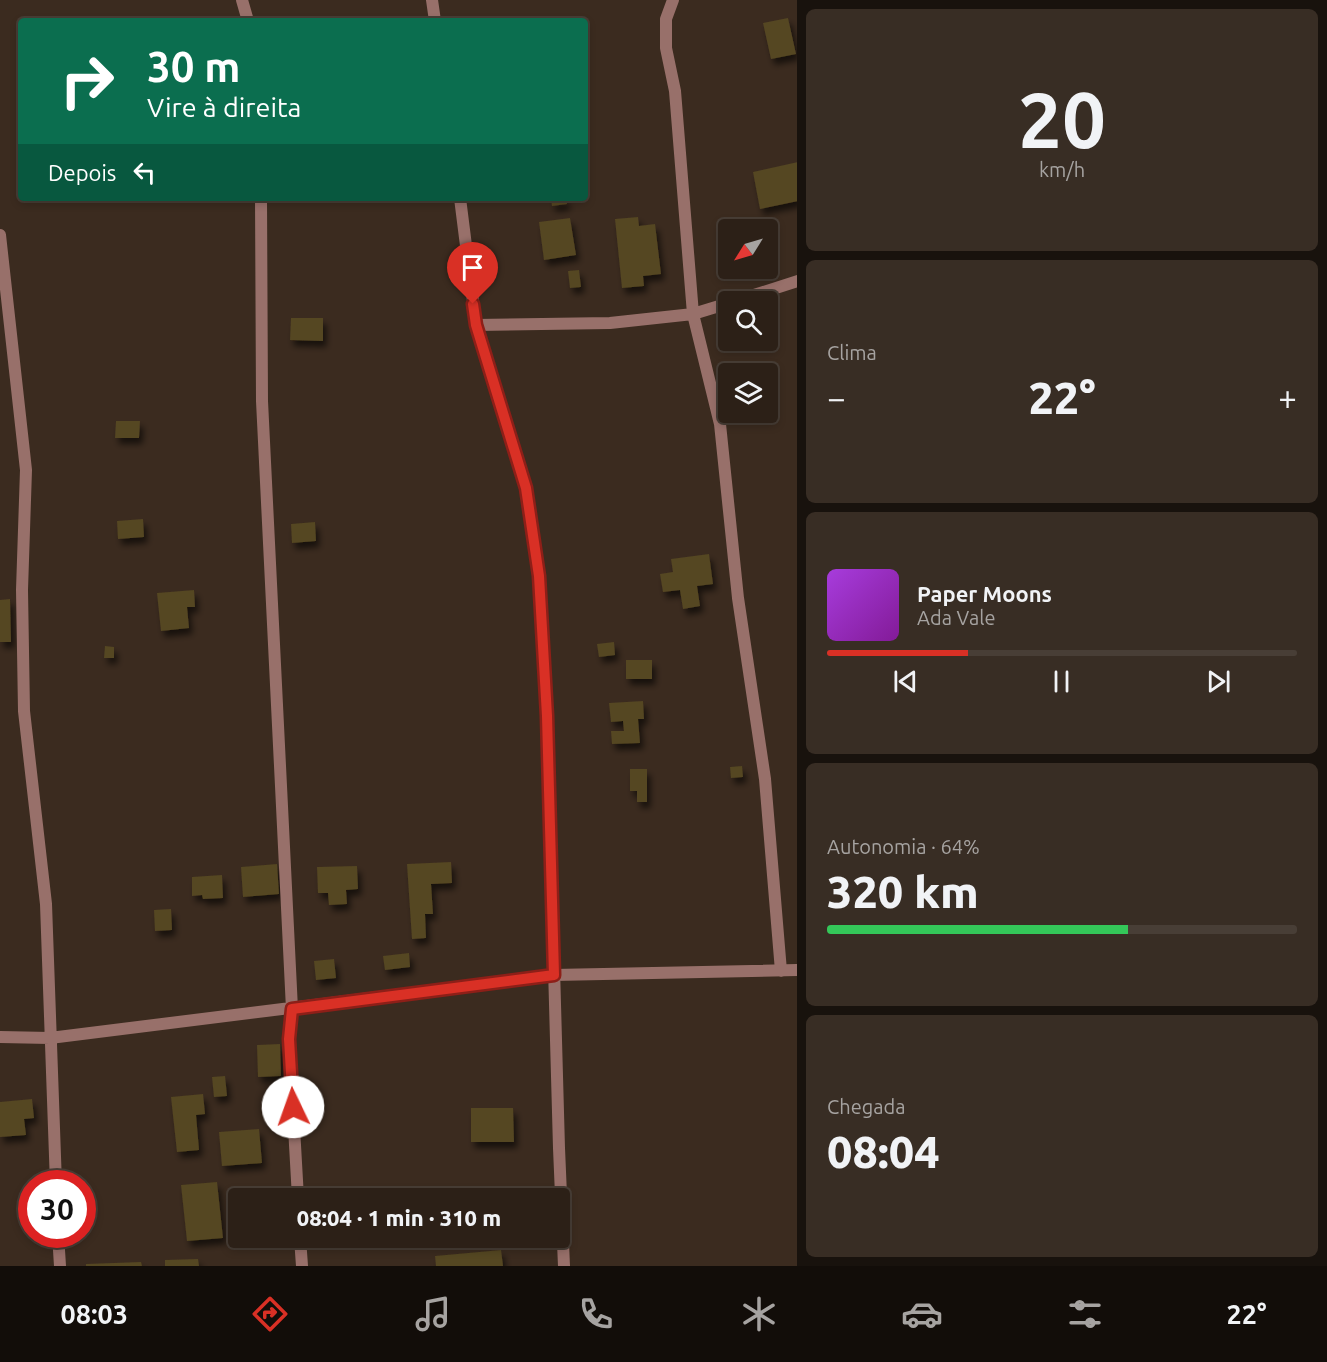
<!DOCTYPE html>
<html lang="pt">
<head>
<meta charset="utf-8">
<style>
	body { margin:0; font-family:Ubuntu,sans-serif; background:#382d24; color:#f1f3f6; height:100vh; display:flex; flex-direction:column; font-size:22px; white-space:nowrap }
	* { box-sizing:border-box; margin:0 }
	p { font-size:20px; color:#a6a3a1 }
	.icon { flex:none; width:33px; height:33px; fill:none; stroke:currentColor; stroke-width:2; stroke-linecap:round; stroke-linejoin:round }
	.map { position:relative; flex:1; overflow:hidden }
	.details { display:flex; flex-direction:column; gap:9px; padding:9px; background:#18120d; width:530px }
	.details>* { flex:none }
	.banner { position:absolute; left:18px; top:18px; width:570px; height:183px; border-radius:6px; box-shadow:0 3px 9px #0003,0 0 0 2px #483e36; background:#0b6e4f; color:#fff; overflow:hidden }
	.needle { width:39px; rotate:233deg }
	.fabs { position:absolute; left:718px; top:219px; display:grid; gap:12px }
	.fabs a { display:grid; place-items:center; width:60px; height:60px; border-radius:6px; background:#2c2017; box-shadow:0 3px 9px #0003,0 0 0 2px #483e36; font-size:30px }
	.speed { position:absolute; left:18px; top:1170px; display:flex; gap:12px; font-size:30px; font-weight:700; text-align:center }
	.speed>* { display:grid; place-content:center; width:78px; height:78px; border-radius:50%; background:#2c2017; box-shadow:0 3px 9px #0003,0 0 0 2px #483e36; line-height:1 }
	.speed .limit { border:9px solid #d22; background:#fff; color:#111 }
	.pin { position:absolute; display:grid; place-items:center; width:51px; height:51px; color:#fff; margin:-62px -26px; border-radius:50% 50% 50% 0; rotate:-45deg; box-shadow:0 0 6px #0007 }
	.pin .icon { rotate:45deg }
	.me { position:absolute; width:66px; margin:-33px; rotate:357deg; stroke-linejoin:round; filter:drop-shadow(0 0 4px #0008) }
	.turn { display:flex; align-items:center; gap:21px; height:126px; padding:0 30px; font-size:27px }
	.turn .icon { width:78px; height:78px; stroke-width:2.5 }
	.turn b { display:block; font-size:42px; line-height:51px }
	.then { display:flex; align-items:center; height:57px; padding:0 30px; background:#0003; gap:12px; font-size:22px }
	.big { font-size:45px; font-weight:800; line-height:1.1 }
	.details .widget { flex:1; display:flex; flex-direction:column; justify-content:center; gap:9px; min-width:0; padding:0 21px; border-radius:9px; background:#382d24 }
	.details .dial { align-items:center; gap:0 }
	.dial b { font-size:78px; line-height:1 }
	.song { display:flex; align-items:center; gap:18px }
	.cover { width:72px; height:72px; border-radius:9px; background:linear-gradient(135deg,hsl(280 70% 55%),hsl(290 70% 35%)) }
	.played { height:6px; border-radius:3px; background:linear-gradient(90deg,#d93025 30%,#483e36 30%) }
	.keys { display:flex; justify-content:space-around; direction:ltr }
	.heat { display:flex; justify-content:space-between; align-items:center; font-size:33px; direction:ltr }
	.charge { height:9px; border-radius:4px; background:linear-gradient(90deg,#34c759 64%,#483e36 0) }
	.trip { position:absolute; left:228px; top:1188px; width:342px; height:60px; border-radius:6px; background:#2c2017; box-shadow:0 3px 9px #0003,0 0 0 2px #483e36; font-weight:800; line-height:60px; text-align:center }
	.tabs { display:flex; height:96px; justify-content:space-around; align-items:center; background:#120d09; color:#a6a3a1 }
	.tabs .icon { width:42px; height:42px }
	.tabs .selected { color:#d93025 }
	.tabs b { font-size:27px; color:#f1f3f6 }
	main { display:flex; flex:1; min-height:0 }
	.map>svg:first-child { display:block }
	.building { fill:#544622; filter:url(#shadow) }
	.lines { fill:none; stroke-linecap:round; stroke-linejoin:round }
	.street { stroke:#98706a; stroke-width:12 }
	.route-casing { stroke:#8d1f18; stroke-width:15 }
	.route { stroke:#d93025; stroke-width:10 }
</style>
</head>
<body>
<main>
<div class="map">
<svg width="798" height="1266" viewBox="0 0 798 1266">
	<defs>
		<filter id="shadow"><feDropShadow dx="3.5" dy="6" stdDeviation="3" flood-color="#0009"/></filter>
	</defs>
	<rect width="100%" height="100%" fill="#3b2b1f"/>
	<path class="building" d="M788,18L796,54L771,59L763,23Z
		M798,162V201L760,209L753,172Z
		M551,198H566L567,204L552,206Z
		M638,217L639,226L655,224L661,274L643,276L644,286L622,288L615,219Z
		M570,218L576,255L544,260L539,222Z
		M579,270L581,287L570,288L568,271Z
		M291,318H323V341L290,340Z
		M116,421H140L139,438H115Z
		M143,519L144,537L118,539L117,521Z
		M315,522L316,541L292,543L291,524Z
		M709,554L713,584L697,586L700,606L683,609L680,590L663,592L660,574L673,572L671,559Z
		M194,590L195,607H187L189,628L161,631L157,593Z
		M10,599L11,642H0V600Z
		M614,642L615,655L599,657L597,644Z
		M105,646L114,647V658H104Z
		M626,660H652V679H626Z
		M643,701L644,719H638L640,743L612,744L611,731H624L623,721L611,722L609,703Z
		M742,766L743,777L731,778L730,767Z
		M630,769H647V802H637V791H630Z
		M451,862L452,883L431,884L433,914H425L426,938L412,939L407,864Z
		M277,864L279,894L243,897L241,867Z
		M357,866L358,889L346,890L347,904L329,905L328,893H318L317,867Z
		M222,875L223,898L203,899L202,895L192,896V877Z
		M171,909L172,930L155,931L154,910Z
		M409,953L410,967L385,970L383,956Z
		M334,959L336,978L316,980L314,961Z
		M280,1044L281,1076L258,1077L257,1045Z
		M225,1076L227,1096L214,1097L212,1077Z
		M203,1094L205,1114L196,1115L199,1150L177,1152L171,1097Z
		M32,1099L34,1118L24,1119L26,1135L0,1137V1102Z
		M471,1108H513L514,1142H471Z
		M259,1129L262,1163L222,1166L219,1132Z
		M217,1182L223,1238L187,1241L181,1185Z
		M501,1250L503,1266H436L435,1256Z
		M198,1259L199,1266H165V1260Z
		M141,1262L142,1266H86V1264Z"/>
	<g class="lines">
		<path class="street" d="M242,0L248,21
			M432,0L435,21
			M673,0L666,19V48L675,91L693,314L720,424L738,598L765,779L781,971
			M261,198L262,401L292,1009L289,1039L298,1198
			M460,198L476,325L526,488L539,576L547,716L559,1148L564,1266
			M0,235L26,470L22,590L24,711L46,904L56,1184
			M732,302L798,281
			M476,325L610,323L693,314L729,303
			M0,1037L50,1038L554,975L798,970
			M58,1234L60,1266
			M300,1238L302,1266"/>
	</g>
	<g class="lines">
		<defs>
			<path id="route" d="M293,1107L289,1039L292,1009L554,975L547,716L539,576L526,488L476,325L473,304"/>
		</defs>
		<use href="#route" class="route-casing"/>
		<use href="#route" class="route"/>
	</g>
</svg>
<div class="fabs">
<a><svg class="needle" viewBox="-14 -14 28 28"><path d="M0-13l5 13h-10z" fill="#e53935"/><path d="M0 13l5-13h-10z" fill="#a6a3a1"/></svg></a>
<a><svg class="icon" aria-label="search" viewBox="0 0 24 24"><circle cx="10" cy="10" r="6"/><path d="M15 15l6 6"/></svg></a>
<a><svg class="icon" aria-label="layers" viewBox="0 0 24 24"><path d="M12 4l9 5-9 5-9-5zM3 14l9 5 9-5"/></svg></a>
</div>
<div class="speed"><div class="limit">30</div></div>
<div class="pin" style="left:473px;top:304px;background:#d93025"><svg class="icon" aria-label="arrive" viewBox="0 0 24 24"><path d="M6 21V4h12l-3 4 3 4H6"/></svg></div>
<svg class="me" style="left:293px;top:1107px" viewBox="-20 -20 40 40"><circle r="19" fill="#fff"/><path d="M0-13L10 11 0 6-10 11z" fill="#d93025"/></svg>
<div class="trip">08:04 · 1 min · 310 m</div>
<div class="banner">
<div class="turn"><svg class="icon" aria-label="right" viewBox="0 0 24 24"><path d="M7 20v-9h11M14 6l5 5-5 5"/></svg><div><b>30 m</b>Vire à direita</div></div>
<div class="then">Depois<svg class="icon" aria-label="left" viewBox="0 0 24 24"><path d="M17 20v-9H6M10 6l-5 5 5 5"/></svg></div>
</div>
</div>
<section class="details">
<div class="widget dial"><b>20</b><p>km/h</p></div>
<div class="widget"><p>Clima</p>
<div class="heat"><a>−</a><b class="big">22°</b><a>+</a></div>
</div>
<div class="widget">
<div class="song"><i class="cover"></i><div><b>Paper Moons</b><p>Ada Vale</p></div></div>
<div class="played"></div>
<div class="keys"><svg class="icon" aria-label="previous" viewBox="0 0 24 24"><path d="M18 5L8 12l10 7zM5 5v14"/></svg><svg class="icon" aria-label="pause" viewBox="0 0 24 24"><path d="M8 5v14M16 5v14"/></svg><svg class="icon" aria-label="next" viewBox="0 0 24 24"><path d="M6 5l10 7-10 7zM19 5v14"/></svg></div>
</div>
<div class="widget"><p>Autonomia · 64%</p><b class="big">320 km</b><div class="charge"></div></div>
<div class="widget"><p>Chegada</p><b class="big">08:04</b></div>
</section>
</main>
<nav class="tabs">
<b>08:03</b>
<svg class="icon selected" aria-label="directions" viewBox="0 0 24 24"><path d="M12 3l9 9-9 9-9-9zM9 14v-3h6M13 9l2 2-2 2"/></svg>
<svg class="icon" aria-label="music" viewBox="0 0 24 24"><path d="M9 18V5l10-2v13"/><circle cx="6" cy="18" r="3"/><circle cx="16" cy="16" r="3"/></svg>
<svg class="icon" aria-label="phone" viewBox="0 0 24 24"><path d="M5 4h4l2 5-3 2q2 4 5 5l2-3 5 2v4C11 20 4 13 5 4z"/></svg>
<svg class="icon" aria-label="climate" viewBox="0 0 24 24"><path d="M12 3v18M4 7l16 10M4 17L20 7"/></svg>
<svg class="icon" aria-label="car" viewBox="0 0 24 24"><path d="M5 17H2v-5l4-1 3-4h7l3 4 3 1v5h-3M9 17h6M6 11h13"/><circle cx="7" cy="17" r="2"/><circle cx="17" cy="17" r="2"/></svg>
<svg class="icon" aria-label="filters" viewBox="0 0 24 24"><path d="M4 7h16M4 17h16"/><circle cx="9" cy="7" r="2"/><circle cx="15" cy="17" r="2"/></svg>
<b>22°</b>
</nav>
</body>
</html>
